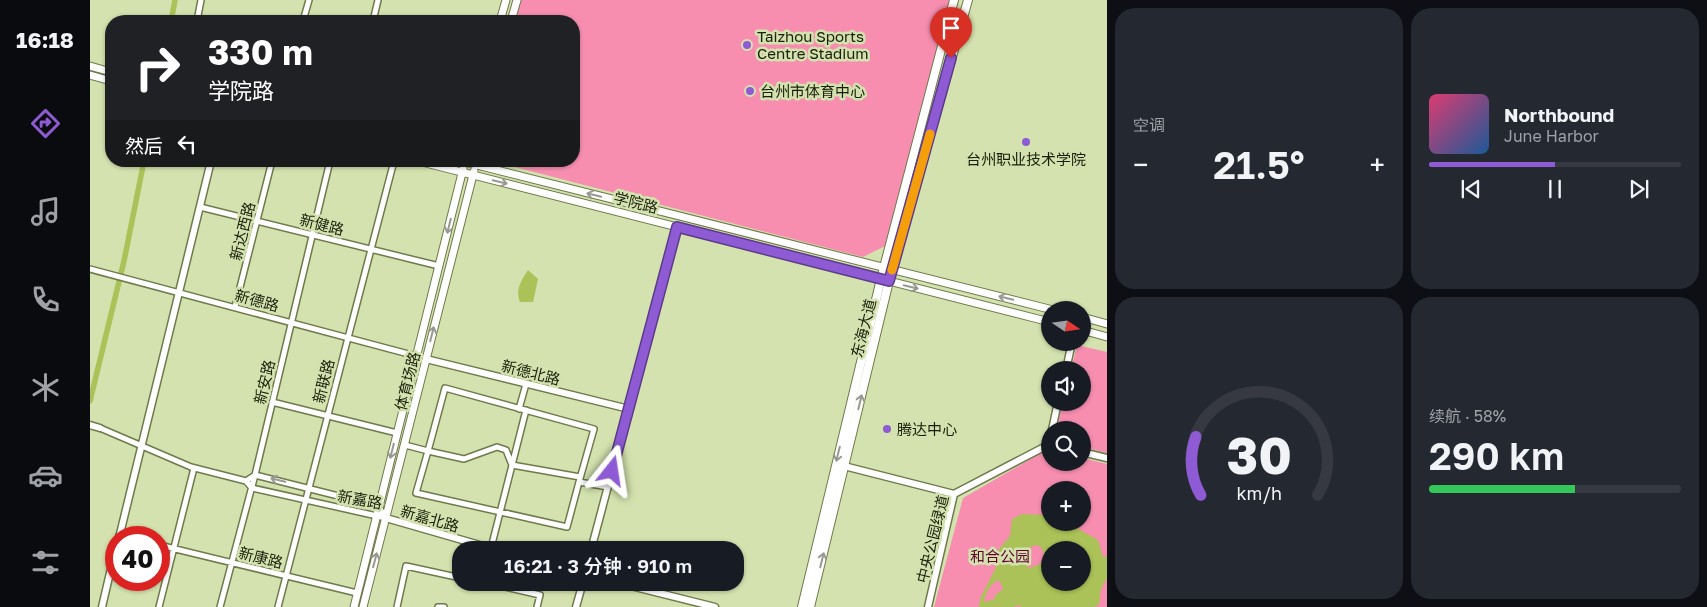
<!DOCTYPE html>
<html lang="zh">
<head>
<meta charset="utf-8">
<style>
	body { margin:0; font-family:"Golos Text","Noto Sans SC",sans-serif; background:#242831; color:#f1f3f6; height:100vh; display:flex; flex-direction:column; font-size:19px; white-space:nowrap }
	* { box-sizing:border-box; margin:0 }
	p { font-size:16px; color:#9ea1a6 }
	.icon { flex:none; width:28px; height:28px; fill:none; stroke:currentColor; stroke-width:2; stroke-linecap:round; stroke-linejoin:round }
	.map { position:relative; flex:1; overflow:hidden }
	.side { display:flex; flex-direction:column; gap:8px; padding:8px; background:#0d0f14; width:600px }
	.side>* { flex:none }
	.top-card { position:absolute; left:15px; top:15px; width:475px; height:152px; border-radius:20px; box-shadow:0 1px 4px #0004; background:#202124; color:#fff; overflow:hidden }
	.needle { width:32px; rotate:103deg }
	.controls { position:absolute; left:951px; top:301px; display:grid; gap:10px }
	.controls a { display:grid; place-items:center; width:50px; height:50px; border-radius:50%; background:#171b24; box-shadow:0 1px 4px #0004; font-size:25px }
	.speed { position:absolute; left:15px; top:526px; display:flex; gap:10px; font-size:25px; font-weight:700; text-align:center }
	.speed>* { display:grid; place-content:center; width:65px; height:65px; border-radius:50%; background:#171b24; box-shadow:0 1px 4px #0004; line-height:1 }
	.speed .limit { border:8px solid #d22; background:#fff; color:#111 }
	.pin { position:absolute; display:grid; place-items:center; width:42px; height:42px; color:#fff; margin:-51px -21px; border-radius:50% 50% 50% 0; rotate:-45deg; box-shadow:0 0 5px #0007 }
	.pin .icon { rotate:45deg }
	.me { position:absolute; width:55px; margin:-28px; rotate:15deg; stroke-linejoin:round; filter:drop-shadow(0 0 4px #0008) }
	.turn { display:flex; align-items:center; gap:18px; height:105px; padding:0 20px; font-size:22px }
	.turn .icon { width:65px; height:65px; stroke-width:2.5 }
	.turn b { display:block; font-size:35px; line-height:42px }
	.then { display:flex; align-items:center; height:48px; padding:0 20px; background:#0003; gap:10px; font-size:19px }
	.big { font-size:38px; font-weight:600; line-height:1.1 }
	.side .tile { flex:1; display:flex; flex-direction:column; justify-content:center; gap:8px; min-width:0; padding:0 18px; border-radius:20px; background:#242831 }
	.side .dial { align-items:center; gap:0 }
	.dial svg { height:130px; overflow:visible; fill:none; stroke:#363941; stroke-width:7; stroke-linecap:round; text-anchor:middle }
	.dial text { fill:#f1f3f6; stroke:none }
	.song { display:flex; align-items:center; gap:15px }
	.cover { width:60px; height:60px; border-radius:8px; background:linear-gradient(135deg,hsl(340 70% 55%),hsl(210 70% 35%)) }
	.played { height:5px; border-radius:2px; background:linear-gradient(90deg,#8e5bd4 50%,#363941 50%) }
	.keys { display:flex; justify-content:space-around; direction:ltr }
	.heat { display:flex; justify-content:space-between; align-items:center; font-size:28px; direction:ltr }
	.charge { height:8px; border-radius:4px; background:linear-gradient(90deg,#34c759 58%,#363941 0) }
	.side .tiles { flex:1; display:grid; gap:8px; grid-template-columns:repeat(2,1fr) }
	.trip { position:absolute; left:362px; top:541px; width:292px; height:50px; border-radius:20px; background:#171b24; box-shadow:0 1px 4px #0004; font-weight:600; line-height:50px; text-align:center }
	main { display:flex; flex:1; min-height:0 }
	.menu { display:flex; flex-direction:column; width:90px; justify-content:space-around; align-items:center; background:#090b0e; color:#9ea1a6 }
	.menu .icon { width:35px; height:35px }
	.menu .on { color:#8e5bd4 }
	.menu b { font-size:22px; color:#f1f3f6 }
	.map>svg:first-child { display:block }
	.green { fill:#f78eb0; fill-rule:evenodd }
	.water { fill:#aac257; fill-rule:evenodd }
	.lines { fill:none; stroke-linecap:round; stroke-linejoin:round }
	.canal { stroke:#aac257; stroke-width:5.5 }
	.minor-casing { stroke:#6e7a4b; stroke-width:8 }
	.tertiary-casing { stroke:#6e7a4b; stroke-width:9 }
	.secondary-casing { stroke:#6e7a4b; stroke-width:9 }
	.primary-casing { stroke:#6e7a4b; stroke-width:10 }
	.minor { stroke:#fff; stroke-width:5 }
	.tertiary { stroke:#fff; stroke-width:6 }
	.secondary { stroke:#fff; stroke-width:7 }
	.primary { stroke:#fff; stroke-width:8 }
	.oneway { stroke:#989a91 }
	.route-casing { stroke:#5c3b8a; stroke-width:12 }
	.route { stroke:#8e5bd4; stroke-width:9 }
	.slow { stroke:#f59e0b; stroke-width:9 }
	.poi-dot { fill:#8e5bd4; stroke:#d3e2ae; stroke-width:2 }
	.labels { text-anchor:middle; dominant-baseline:central; stroke-width:5; stroke-linejoin:round; paint-order:stroke }
	.poi-label { font-size:15px; fill:#1a1f0b; stroke:#d3e2ae; text-anchor:start }
	.street-label { font-size:15px; fill:#1a1f0b; stroke:#d3e2ae }
	.park-label { font-size:15px; fill:#62002f; stroke:#d3e2ae }
</style>
</head>
<body>
<main>
<nav class="menu">
<b>16:18</b>
<svg class="icon on" aria-label="directions" viewBox="0 0 24 24"><path d="M12 3l9 9-9 9-9-9zM9 14v-3h6M13 9l2 2-2 2"/></svg>
<svg class="icon" aria-label="music" viewBox="0 0 24 24"><path d="M9 18V5l10-2v13"/><circle cx="6" cy="18" r="3"/><circle cx="16" cy="16" r="3"/></svg>
<svg class="icon" aria-label="phone" viewBox="0 0 24 24"><path d="M5 4h4l2 5-3 2q2 4 5 5l2-3 5 2v4C11 20 4 13 5 4z"/></svg>
<svg class="icon" aria-label="climate" viewBox="0 0 24 24"><path d="M12 3v18M4 7l16 10M4 17L20 7"/></svg>
<svg class="icon" aria-label="car" viewBox="0 0 24 24"><path d="M5 17H2v-5l4-1 3-4h7l3 4 3 1v5h-3M9 17h6M6 11h13"/><circle cx="7" cy="17" r="2"/><circle cx="17" cy="17" r="2"/></svg>
<svg class="icon" aria-label="filters" viewBox="0 0 24 24"><path d="M4 7h16M4 17h16"/><circle cx="9" cy="7" r="2"/><circle cx="15" cy="17" r="2"/></svg>
</nav>
<div class="map">
<svg width="1017" height="607" viewBox="0 0 1017 607">
	<rect width="100%" height="100%" fill="#d3e2ae"/>
	<path class="green" d="M425,0H861L797,245L773,257L405,162L484,161V21H419Z
		M987,345L1017,352V453L993,447L992,430H966L973,403L992,402V370H981Z
		M958,449L960,450V462H992L993,458L1017,464V607H844L873,498ZM960,490H992V522H960ZM960,550H992V582H960Z"/>
	<path class="water" d="M438,270L448,279L443,302H430C425,290 431,281 438,270Z
		M932,514L960,515V522L978,523L1008,540L1013,557L1017,556V578L1011,589L1009,605L1004,607H931L930,605L923,607H889L890,599L907,565L909,549L920,536L922,519ZM946,545L951,547L954,555L950,564L939,568L928,557L931,551ZM960,550H992V582H960ZM909,580L913,589L904,596L905,599L894,602C895,594 901,582 909,580Z"/>
	<g class="lines">
		<path class="canal" d="M81,21L85,0
			M0,401L34,261L54,161"/>
		<defs>
			<path id="minor" d="M107,21L111,0
				M213,21L219,0
				M283,21L288,0
				M110,207L349,266
				M0,269L326,356
				M145,307L182,161
				M182,402L307,433
				M429,409L436,384
				M10,428L101,467L156,481L162,488L296,518
				M315,445L338,451L355,388L504,429L489,482L518,487
				M156,481L165,475L288,506L296,518
				M489,482L477,527L326,493L338,451L374,459L407,447L416,450L422,465L490,477
				M29,535L40,538
				M69,545L267,593
				M401,548L436,410
				M394,582L450,595L447,607
				M69,607L104,468
				M130,607L165,475L240,161
				M188,607L304,161
				M307,607L316,566L371,578
				M348,607H354"/>
			<path id="tertiary" d="M336,359L539,409
				M976,370L982,342
				M0,425L10,428
				M962,430L968,402
				M992,452L1017,458
				M754,466L864,494
				M296,518L407,550
				M29,538L121,161
				M501,550L587,227
				M525,582L625,607
				M12,607L26,547
				M486,607L493,582
				M838,607L864,494L960,444"/>
			<path id="secondary" d="M410,21L416,0
				M421,21L427,0
				M0,66L21,72
				M0,75L21,81
				M328,161L960,322
				M371,161L963,310
				M992,317L1017,324
				M992,330L1017,337
				M264,607L373,169
				M273,607L384,171"/>
			<path id="primary" d="M712,607L791,279L864,0
				M720,607L799,281L878,0"/>
		</defs>
		<use href="#minor" class="minor-casing"/>
		<use href="#tertiary" class="tertiary-casing"/>
		<use href="#secondary" class="secondary-casing"/>
		<use href="#primary" class="primary-casing"/>
		<use href="#minor" class="minor"/>
		<use href="#tertiary" class="tertiary"/>
		<use href="#secondary" class="secondary"/>
		<use href="#primary" class="primary"/>
	</g>
	<defs><path id="oneway-shaft" d="M-6 0H5M1.5-3L5.5 0L1.5 3" fill="none" stroke-width="1.6" stroke-linecap="round" stroke-linejoin="round" transform="scale(1.25)"/></defs>
	<g class="oneway">
		<use href="#oneway-shaft" transform="translate(410 182) rotate(14)"/>
		<use href="#oneway-shaft" transform="translate(504 195) rotate(-166)"/>
		<use href="#oneway-shaft" transform="translate(359 226) rotate(104)"/>
		<use href="#oneway-shaft" transform="translate(821 287) rotate(14)"/>
		<use href="#oneway-shaft" transform="translate(916 298) rotate(-166)"/>
		<use href="#oneway-shaft" transform="translate(342 334) rotate(-76)"/>
		<use href="#oneway-shaft" transform="translate(770 402) rotate(-77)"/>
		<use href="#oneway-shaft" transform="translate(302 451) rotate(104)"/>
		<use href="#oneway-shaft" transform="translate(748 454) rotate(104)"/>
		<use href="#oneway-shaft" transform="translate(188 480) rotate(-166)"/>
		<use href="#oneway-shaft" transform="translate(285 560) rotate(-75)"/>
		<use href="#oneway-shaft" transform="translate(732 560) rotate(-76)"/>
	</g>
	<g class="lines">
		<defs>
			<path id="route" d="M522,471L587,227L799,281L861,58"/>
		</defs>
		<use href="#route" class="route-casing"/>
		<use href="#route" class="route"/>
		<path class="slow" d="M802,270L840,134"/>
	</g>
	<g class="poi-dot">
		<circle cx="657" cy="45" r="5"/>
		<circle cx="660" cy="91" r="5"/>
		<circle cx="936" cy="142" r="5"/>
		<circle cx="797" cy="429" r="5"/>
	</g>
	<g class="labels">
		<g class="poi-label">
			<text x="667" y="36">Taizhou Sports<tspan x="667" dy="17">Centre Stadium</tspan></text>
			<text x="670" y="91">台州市体育中心</text>
			<text x="936" y="159" text-anchor="middle">台州职业技术学院</text>
			<text x="807" y="429">腾达中心</text>
		</g>
		<g class="street-label">
			<text transform="translate(546 202) rotate(14)">学院路</text>
			<text transform="translate(232 224) rotate(14)">新健路</text>
			<text transform="translate(152 231) rotate(-76)">新达西路</text>
			<text transform="translate(167 300) rotate(15)">新德路</text>
			<text transform="translate(773 328) rotate(-76)">东海大道</text>
			<text transform="translate(441 372) rotate(14)">新德北路</text>
			<text transform="translate(233 381) rotate(-76)">新联路</text>
			<text transform="translate(317 381) rotate(-76)">体育场路</text>
			<text transform="translate(174 382) rotate(-77)">新安路</text>
			<text transform="translate(270 499) rotate(10)">新嘉路</text>
			<text transform="translate(340 518) rotate(16)">新嘉北路</text>
			<text transform="translate(842 539) rotate(-76)">中央公园绿道</text>
			<text transform="translate(171 557) rotate(14)">新康路</text>
		</g>
		<g class="park-label">
			<text x="910" y="556">和合公园</text>
		</g>
	</g>
</svg>
<div class="controls">
<a><svg class="needle" viewBox="-14 -14 28 28"><path d="M0-13l5 13h-10z" fill="#e53935"/><path d="M0 13l5-13h-10z" fill="#9ea1a6"/></svg></a>
<a><svg class="icon" aria-label="sound" viewBox="0 0 24 24"><path d="M4 9h4l5-4v14l-5-4H4zM17 9q2 3 0 6"/></svg></a>
<a><svg class="icon" aria-label="search" viewBox="0 0 24 24"><circle cx="10" cy="10" r="6"/><path d="M15 15l6 6"/></svg></a>
<a>+</a>
<a>−</a>
</div>
<div class="speed"><div class="limit">40</div></div>
<div class="pin" style="left:861px;top:58px;background:#d93025"><svg class="icon" aria-label="arrive" viewBox="0 0 24 24"><path d="M6 21V4h12l-3 4 3 4H6"/></svg></div>
<svg class="me" style="left:522px;top:471px" viewBox="-20 -20 40 40"><path d="M0-17L14 15 0 8-14 15z" fill="#8e5bd4" stroke="#fff" stroke-width="4"/></svg>
<div class="trip">16:21 · 3 分钟 · 910 m</div>
<div class="top-card">
<div class="turn"><svg class="icon" aria-label="right" viewBox="0 0 24 24"><path d="M7 20v-9h11M14 6l5 5-5 5"/></svg><div><b>330 m</b>学院路</div></div>
<div class="then">然后<svg class="icon" aria-label="left" viewBox="0 0 24 24"><path d="M17 20v-9H6M10 6l-5 5 5 5"/></svg></div>
</div>
</div>
<section class="side">
<div class="tiles">
<div class="tile"><p>空调</p>
<div class="heat"><a>−</a><b class="big">21.5°</b><a>+</a></div>
</div>
<div class="tile">
<div class="song"><i class="cover"></i><div><b>Northbound</b><p>June Harbor</p></div></div>
<div class="played"></div>
<div class="keys"><svg class="icon" aria-label="previous" viewBox="0 0 24 24"><path d="M18 5L8 12l10 7zM5 5v14"/></svg><svg class="icon" aria-label="pause" viewBox="0 0 24 24"><path d="M8 5v14M16 5v14"/></svg><svg class="icon" aria-label="next" viewBox="0 0 24 24"><path d="M6 5l10 7-10 7zM19 5v14"/></svg></div>
</div>
<div class="tile dial"><svg viewBox="0 0 100 80">
<path d="M14 69A42 42 0 1 1 86 69"/>
<path d="M14 69A42 42 0 0 1 11 33" stroke="#8e5bd4"/>
<text x="50" y="56" font-size="32" font-weight="700">30</text>
<text x="50" y="72" font-size="11">km/h</text>
</svg></div>
<div class="tile"><p>续航 · 58%</p><b class="big">290 km</b><div class="charge"></div></div>
</div>
</section>
</main>
</body>
</html>
